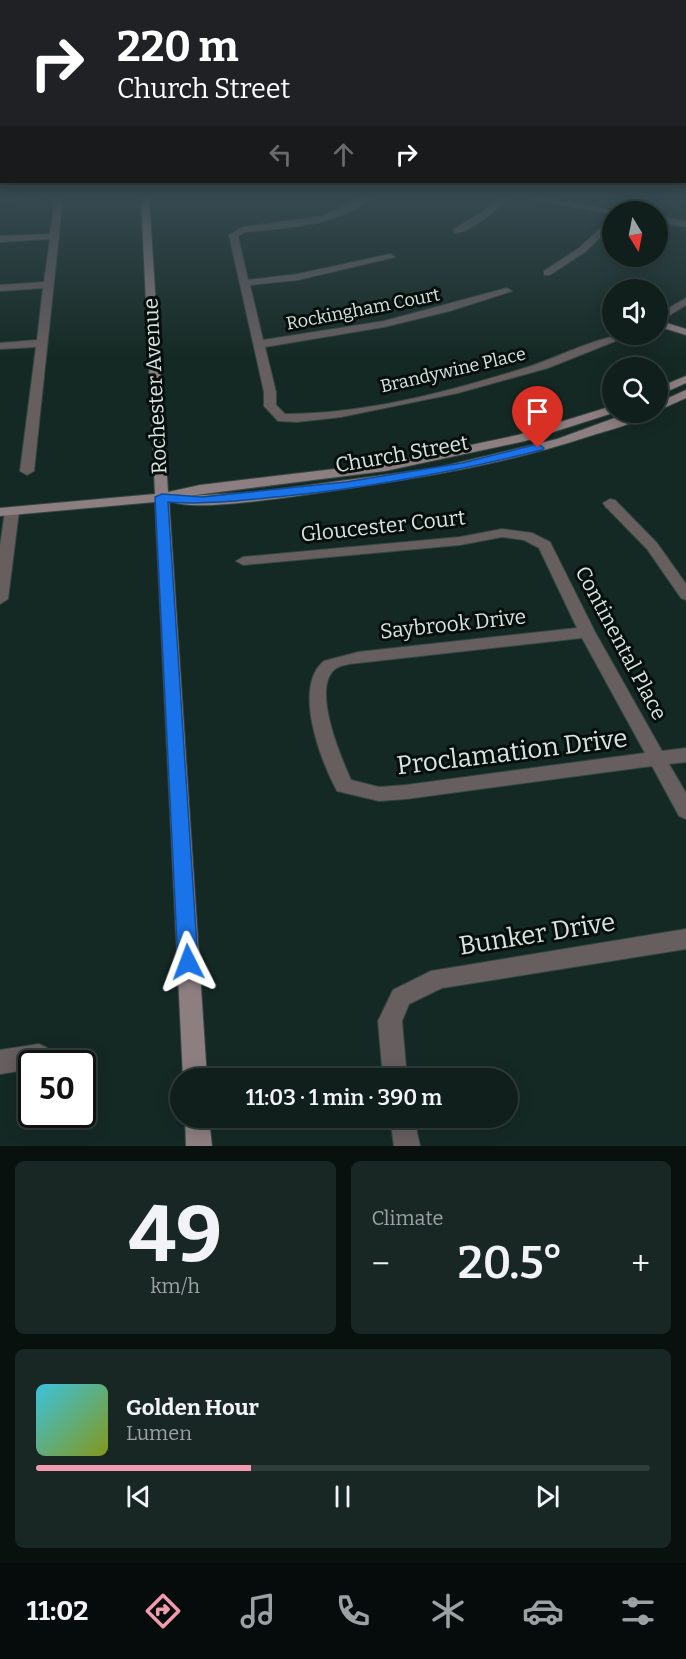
<!DOCTYPE html>
<html lang="en">
<head>
<meta charset="utf-8">
<style>
	body { margin:0; font-family:Bitter,serif; background:#192724; color:#f1f3f6; height:100vh; display:flex; flex-direction:column; font-size:22px; white-space:nowrap }
	* { box-sizing:border-box; margin:0 }
	p { font-size:20px; color:#9ca2a3 }
	.icon { flex:none; width:33px; height:33px; fill:none; stroke:currentColor; stroke-width:2; stroke-linecap:round; stroke-linejoin:round }
	.map { position:relative; height:1146px; overflow:hidden }
	.details { display:flex; flex-direction:column; gap:15px; padding:15px; background:#09110f; flex:1 }
	.details>* { flex:none }
	.top-card { position:absolute; left:0px; top:0px; width:687px; height:183px; box-shadow:0 3px 15px #0003,0 0 0 2px #303d3a; background:#202124; color:#fff; overflow:hidden }
	.needle { width:39px; rotate:170deg }
	.tools { position:absolute; left:602px; top:201px; display:grid; gap:12px }
	.tools a { display:grid; place-items:center; width:66px; height:66px; border-radius:50%; background:#101f1b; box-shadow:0 3px 15px #0003,0 0 0 2px #303d3a; font-size:30px }
	.speed { position:absolute; left:18px; top:1050px; display:flex; gap:12px; font-size:30px; font-weight:700; text-align:center }
	.speed>* { display:grid; place-content:center; width:78px; height:78px; border-radius:50%; background:#101f1b; box-shadow:0 3px 15px #0003,0 0 0 2px #303d3a; line-height:1 }
	.speed .limit { border:3px solid #111; border-radius:9px; background:#fff; color:#111 }
	.pin { position:absolute; display:grid; place-items:center; width:51px; height:51px; color:#fff; margin:-62px -26px; border-radius:50% 50% 50% 0; rotate:-45deg; box-shadow:0 0 6px #0007 }
	.pin .icon { rotate:45deg }
	.me { position:absolute; width:66px; margin:-33px; rotate:357deg; stroke-linejoin:round; filter:drop-shadow(0 0 4px #0008) }
	.turn { display:flex; align-items:center; gap:21px; height:126px; padding:0 18px; font-size:27px }
	.turn .icon { width:78px; height:78px; stroke-width:2.5 }
	.turn b { display:block; font-size:42px; line-height:51px }
	.lanes { display:flex; align-items:center; height:57px; padding:0 18px; background:#0003; justify-content:center; gap:30px; direction:ltr }
	.lanes .off { opacity:.35 }
	.big { font-size:45px; font-weight:600; line-height:1.1 }
	.details .widget { flex:1; display:flex; flex-direction:column; justify-content:center; gap:9px; min-width:0; padding:0 21px; border-radius:9px; background:#192724 }
	.details .dial { align-items:center; gap:0 }
	.dial b { font-size:78px; line-height:1 }
	.song { display:flex; align-items:center; gap:18px }
	.cover { width:72px; height:72px; border-radius:9px; background:linear-gradient(135deg,hsl(190 70% 55%),hsl(70 70% 35%)) }
	.played { height:6px; border-radius:3px; background:linear-gradient(90deg,#f29aaf 35%,#303d3a 35%) }
	.keys { display:flex; justify-content:space-around; direction:ltr }
	.heat { display:flex; justify-content:space-between; align-items:center; font-size:33px; direction:ltr }
	.details .tiles { flex:1; display:grid; gap:15px; grid-template-columns:1fr 1fr }
	.widget:last-child { grid-column:span 2 }
	.trip { position:absolute; left:170px; top:1068px; width:348px; height:60px; border-radius:30px; background:#101f1b; box-shadow:0 3px 15px #0003,0 0 0 2px #303d3a; font-weight:600; line-height:60px; text-align:center }
	.tab-bar { display:flex; height:96px; justify-content:space-around; align-items:center; background:#060c0b; color:#9ca2a3 }
	.tab-bar .icon { width:42px; height:42px }
	.tab-bar .current { color:#f29aaf }
	.tab-bar b { font-size:27px; color:#f1f3f6 }
	.map>svg:first-child { display:block }
	.lines { fill:none; stroke-linecap:round; stroke-linejoin:round }
	.street-casing { stroke:#344742; stroke-width:2 }
	.secondary-casing { stroke:#344742; stroke-width:2 }
	.street { fill:#675e60; fill-rule:evenodd }
	.secondary { fill:#8d7e81; fill-rule:evenodd }
	.route { fill:#1a73e8; stroke:#114b97; stroke-width:1.5 }
	.labels { text-anchor:middle; dominant-baseline:central; stroke-width:6; stroke-linejoin:round; paint-order:stroke }
	.far-street-label { font-size:18px; fill:#d8e4e1; stroke:#070f0d }
	.street-label { font-size:21px; fill:#d8e4e1; stroke:#070f0d }
	.near-street-label { font-size:26px; fill:#d8e4e1; stroke:#070f0d }
</style>
</head>
<body>
<div class="map">
<svg width="686" height="1146" viewBox="0 0 686 1146">
	<rect width="100%" height="100%" fill="#152924"/>
	<g class="lines">
		<defs>
			<path id="street" d="M0,197H43L39,199L0,201Z
				M50,197H58L62,206L34,471L27,475L20,471L36,347L0,349V343L37,340L43,288L0,291V285L44,282L50,239L0,242V236L50,234L54,206Z
				M363,197H373C340,226 286,228 245,232L238,236L248,280L298,274L390,254L395,257L298,280L250,285L263,340L384,321L507,288L512,291L450,311L384,327L265,347L276,392V405L285,414C367,414 451,391 528,367C559,357 602,334 633,334L548,368L458,393L341,417L297,422L278,421L264,406V392L229,235L243,227L322,216Z
				M500,197H509C499,208 469,234 454,233V229L482,212Z
				M523,197H542L617,212H612V214Z
				M657,216L686,221V227L657,222Z
				M612,218V226L585,252L550,275H544V271L579,248Z
				M686,298V305L657,323V315Z
				M610,499L615,500L657,543L686,584V600L681,598L647,549L605,506L603,503Z
				M12,507L19,511L8,599L0,604V546L5,511Z
				M502,529L532,533L550,542L595,632L662,751L686,748V762L669,764L686,793V819L679,816L652,766L406,799L379,801L337,791C321,761 292,687 324,661L358,652L577,628L539,548L524,540L502,537L460,545L243,565L236,561L243,557L460,537ZM582,638L645,753L406,785L379,787L351,780C341,757 314,695 332,672C338,665 349,664 358,663Z
				M686,929V949L442,988L409,1004L402,1021L407,1078H383L378,1021L393,990L431,971Z
				M39,1044L47,1048L51,1056L48,1064H32V1069L0,1074V1050Z
				M390,1118H414L420,1146H394Z"/>
			<path id="secondary" d="M141,197H149L168,492L200,485L385,463L518,435L612,406V412H616L525,441L385,471L188,496L258,492L436,468L557,439L631,412H649C634,425 608,430 590,436C497,467 401,481 304,495C280,498 186,513 169,500L207,1078H183L155,502L0,516V508L155,494Z
				M657,320L686,329V335L657,326Z
				M686,376V383L657,396V388Z
				M686,390V398L657,411V403Z
				M185,1118H209L212,1146H186Z"/>
		</defs>
		<use href="#street" class="street-casing"/>
		<use href="#secondary" class="secondary-casing"/>
		<use href="#street" class="street"/>
		<use href="#secondary" class="secondary"/>
	</g>
	<linearGradient id="sky" x2="0" y2="1"><stop stop-color="#0c1714"/><stop offset="0.55" stop-color="#354950"/><stop offset="1" stop-color="#354950" stop-opacity="0"/></linearGradient>
	<rect width="686" height="358" fill="url(#sky)"/>
	<path class="route" d="M538,444L544,448L542,450C457,471 373,487 286,496C246,500 208,505 168,502L198,962L195,968L188,971L181,968L178,962L155,497L162,494L202,497L346,482L462,463Z"/>
	<g class="labels">
		<g class="far-street-label">
			<text transform="translate(363 309) rotate(-11)">Rockingham Court</text>
			<text transform="translate(453 370) rotate(-13)">Brandywine Place</text>
		</g>
		<g class="street-label">
			<text transform="translate(155 386) rotate(-93)">Rochester Avenue</text>
			<text transform="translate(402 454) rotate(-10)">Church Street</text>
			<text transform="translate(383 526) rotate(-6)">Gloucester Court</text>
			<text transform="translate(453 624) rotate(-6)">Saybrook Drive</text>
			<text transform="translate(621 643) rotate(62)">Continental Place</text>
		</g>
		<g class="near-street-label">
			<text transform="translate(512 752) rotate(-7)">Proclamation Drive</text>
			<text transform="translate(537 934) rotate(-9)">Bunker Drive</text>
		</g>
	</g>
</svg>
<div class="tools">
<a><svg class="needle" viewBox="-14 -14 28 28"><path d="M0-13l5 13h-10z" fill="#e53935"/><path d="M0 13l5-13h-10z" fill="#9ca2a3"/></svg></a>
<a><svg class="icon" aria-label="sound" viewBox="0 0 24 24"><path d="M4 9h4l5-4v14l-5-4H4zM17 9q2 3 0 6"/></svg></a>
<a><svg class="icon" aria-label="search" viewBox="0 0 24 24"><circle cx="10" cy="10" r="6"/><path d="M15 15l6 6"/></svg></a>
</div>
<div class="speed"><div class="limit">50</div></div>
<div class="pin" style="left:538px;top:448px;background:#d93025"><svg class="icon" aria-label="arrive" viewBox="0 0 24 24"><path d="M6 21V4h12l-3 4 3 4H6"/></svg></div>
<svg class="me" style="left:188px;top:962px" viewBox="-20 -20 40 40"><path d="M0-17L14 15 0 8-14 15z" fill="#1a73e8" stroke="#fff" stroke-width="4"/></svg>
<div class="trip">11:03 · 1 min · 390 m</div>
<div class="top-card">
<div class="turn"><svg class="icon" aria-label="right" viewBox="0 0 24 24"><path d="M7 20v-9h11M14 6l5 5-5 5"/></svg><div><b>220 m</b>Church Street</div></div>
<div class="lanes"><svg class="icon off" aria-label="left" viewBox="0 0 24 24"><path d="M17 20v-9H6M10 6l-5 5 5 5"/></svg><svg class="icon off" aria-label="ahead" viewBox="0 0 24 24"><path d="M12 20V5M6 11l6-6 6 6"/></svg><svg class="icon" aria-label="right" viewBox="0 0 24 24"><path d="M7 20v-9h11M14 6l5 5-5 5"/></svg></div>
</div>
</div>
<section class="details">
<div class="tiles">
<div class="widget dial"><b>49</b><p>km/h</p></div>
<div class="widget"><p>Climate</p>
<div class="heat"><a>−</a><b class="big">20.5°</b><a>+</a></div>
</div>
<div class="widget">
<div class="song"><i class="cover"></i><div><b>Golden Hour</b><p>Lumen</p></div></div>
<div class="played"></div>
<div class="keys"><svg class="icon" aria-label="previous" viewBox="0 0 24 24"><path d="M18 5L8 12l10 7zM5 5v14"/></svg><svg class="icon" aria-label="pause" viewBox="0 0 24 24"><path d="M8 5v14M16 5v14"/></svg><svg class="icon" aria-label="next" viewBox="0 0 24 24"><path d="M6 5l10 7-10 7zM19 5v14"/></svg></div>
</div>
</div>
</section>
<nav class="tab-bar">
<b>11:02</b>
<svg class="icon current" aria-label="directions" viewBox="0 0 24 24"><path d="M12 3l9 9-9 9-9-9zM9 14v-3h6M13 9l2 2-2 2"/></svg>
<svg class="icon" aria-label="music" viewBox="0 0 24 24"><path d="M9 18V5l10-2v13"/><circle cx="6" cy="18" r="3"/><circle cx="16" cy="16" r="3"/></svg>
<svg class="icon" aria-label="phone" viewBox="0 0 24 24"><path d="M5 4h4l2 5-3 2q2 4 5 5l2-3 5 2v4C11 20 4 13 5 4z"/></svg>
<svg class="icon" aria-label="climate" viewBox="0 0 24 24"><path d="M12 3v18M4 7l16 10M4 17L20 7"/></svg>
<svg class="icon" aria-label="car" viewBox="0 0 24 24"><path d="M5 17H2v-5l4-1 3-4h7l3 4 3 1v5h-3M9 17h6M6 11h13"/><circle cx="7" cy="17" r="2"/><circle cx="17" cy="17" r="2"/></svg>
<svg class="icon" aria-label="filters" viewBox="0 0 24 24"><path d="M4 7h16M4 17h16"/><circle cx="9" cy="7" r="2"/><circle cx="15" cy="17" r="2"/></svg>
</nav>
</body>
</html>
